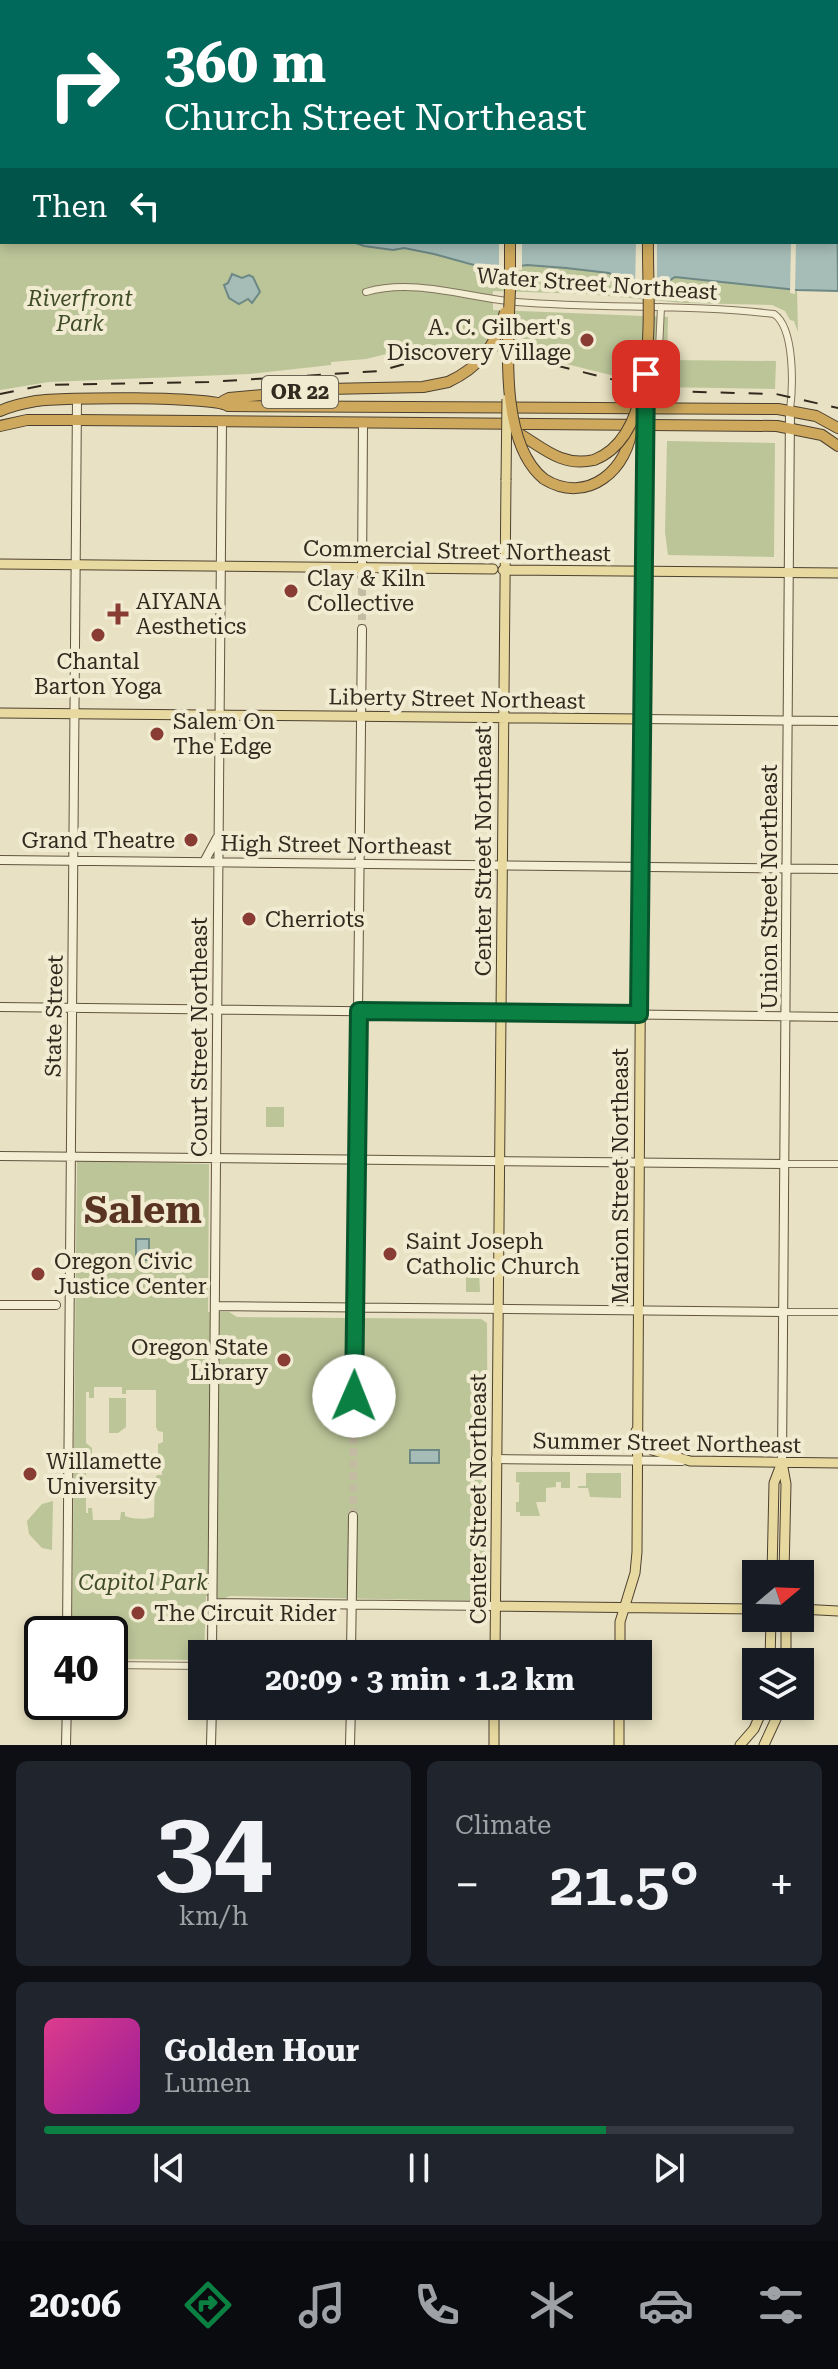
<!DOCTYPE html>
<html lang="en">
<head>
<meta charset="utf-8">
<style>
	body { margin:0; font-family:"Roboto Serif",serif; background:#20242c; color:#f1f3f6; height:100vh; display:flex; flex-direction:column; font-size:30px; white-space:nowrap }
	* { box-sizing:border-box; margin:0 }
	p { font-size:26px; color:#9ea1a6 }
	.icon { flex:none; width:44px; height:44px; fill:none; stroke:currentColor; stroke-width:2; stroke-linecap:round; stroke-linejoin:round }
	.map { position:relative; height:1745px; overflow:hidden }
	.details { display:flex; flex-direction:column; gap:16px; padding:16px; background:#0d0f14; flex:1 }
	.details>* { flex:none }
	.hud { position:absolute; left:0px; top:0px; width:838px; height:244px; box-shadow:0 4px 12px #0003; background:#00695c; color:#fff; overflow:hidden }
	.needle { width:52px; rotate:71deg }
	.controls { position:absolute; left:742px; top:1560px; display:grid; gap:16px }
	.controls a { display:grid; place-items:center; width:72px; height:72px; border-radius:0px; background:#171b24; box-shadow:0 4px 12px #0003; font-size:40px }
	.speed { position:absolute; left:24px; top:1616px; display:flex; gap:16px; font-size:40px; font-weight:700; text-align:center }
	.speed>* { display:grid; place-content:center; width:104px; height:104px; border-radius:50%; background:#171b24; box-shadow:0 4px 12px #0003; line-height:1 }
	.speed .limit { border:4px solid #111; border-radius:12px; background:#fff; color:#111 }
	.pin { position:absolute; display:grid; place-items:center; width:68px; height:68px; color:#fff; margin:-34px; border-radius:16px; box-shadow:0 4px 12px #0006 }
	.me { position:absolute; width:88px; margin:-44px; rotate:1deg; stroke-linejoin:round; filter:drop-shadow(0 0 6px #0008) }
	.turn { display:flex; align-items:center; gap:28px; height:168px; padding:0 32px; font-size:36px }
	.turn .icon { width:104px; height:104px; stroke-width:2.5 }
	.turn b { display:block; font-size:56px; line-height:68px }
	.then { display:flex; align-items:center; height:76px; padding:0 32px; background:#0003; gap:16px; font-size:30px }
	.big { font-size:60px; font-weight:700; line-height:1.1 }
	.details .tile { flex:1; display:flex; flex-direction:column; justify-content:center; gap:12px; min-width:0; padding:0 28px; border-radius:12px; background:#20242c }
	.details .dial { align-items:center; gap:0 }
	.dial b { font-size:104px; line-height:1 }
	.song { display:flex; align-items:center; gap:24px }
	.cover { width:96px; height:96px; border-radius:12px; background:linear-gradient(135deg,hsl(330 70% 55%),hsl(300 70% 35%)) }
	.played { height:8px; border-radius:4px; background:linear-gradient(90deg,#0b8043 75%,#363941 75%) }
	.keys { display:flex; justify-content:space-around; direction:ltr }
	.heat { display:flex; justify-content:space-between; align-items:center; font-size:44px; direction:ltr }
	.details .tiles { flex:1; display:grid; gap:16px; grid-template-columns:1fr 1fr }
	.tile:last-child { grid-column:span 2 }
	.trip { position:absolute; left:188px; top:1640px; width:464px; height:80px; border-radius:0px; background:#171b24; box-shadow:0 4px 12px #0003; font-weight:700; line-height:80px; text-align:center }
	.dock { display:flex; height:128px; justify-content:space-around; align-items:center; background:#090b0e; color:#9ea1a6 }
	.dock .icon { width:56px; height:56px }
	.dock .current { color:#0b8043 }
	.dock b { font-size:36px; color:#f1f3f6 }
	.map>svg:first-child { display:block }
	.green { fill:#bbc598; fill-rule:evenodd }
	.water { fill:#a5bcb7; stroke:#6d8885; stroke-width:2 }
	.pier { fill:#e8e1c3 }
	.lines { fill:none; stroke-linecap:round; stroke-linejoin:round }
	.secondary-tunnel { stroke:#c4bca2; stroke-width:8; stroke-dasharray:8 4; stroke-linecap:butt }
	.street-casing { stroke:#80735c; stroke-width:8 }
	.secondary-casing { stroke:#62543f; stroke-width:10 }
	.primary-casing { stroke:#4e4130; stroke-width:11 }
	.highway-casing { stroke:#4e4130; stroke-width:12 }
	.street { stroke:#f4eed5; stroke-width:6 }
	.secondary { stroke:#f4eed5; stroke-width:8 }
	.primary { stroke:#e7d99f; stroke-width:9 }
	.highway { stroke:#cea95d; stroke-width:10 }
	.rail { stroke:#322a1e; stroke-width:2; stroke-dasharray:14 14; stroke-linecap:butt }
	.primary-bridge-casing { stroke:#4e4130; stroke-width:11; stroke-linecap:butt }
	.highway-bridge-casing { stroke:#4e4130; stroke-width:12; stroke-linecap:butt }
	.primary-bridge { stroke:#e7d99f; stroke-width:9 }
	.highway-bridge { stroke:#cea95d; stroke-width:10 }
	.route-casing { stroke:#07532c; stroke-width:20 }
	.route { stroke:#0b8043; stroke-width:14 }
	.poi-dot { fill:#883c33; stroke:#f1ebd2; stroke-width:3 }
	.labels { text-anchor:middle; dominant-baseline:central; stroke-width:8; stroke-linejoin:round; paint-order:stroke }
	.shield { fill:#f1ebd2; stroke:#6b6454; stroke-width:2 }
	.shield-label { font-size:20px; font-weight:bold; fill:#322a1e }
	.street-label { font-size:22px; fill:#322a1e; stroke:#f1ebd2 }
	.park-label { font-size:22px; font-style:italic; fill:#3f4c27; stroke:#f1ebd2 }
	.poi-label { font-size:22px; fill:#322a1e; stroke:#f1ebd2; text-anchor:start }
	.town-label { font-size:38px; font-weight:bold; fill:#593423; stroke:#f1ebd2 }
</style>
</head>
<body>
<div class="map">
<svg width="838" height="1745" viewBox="0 0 838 1745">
	<rect width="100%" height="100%" fill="#e8e1c3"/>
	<path class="green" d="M0,0H102V2H2V29Z
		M488,0H838V76L836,2Z
		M0,194L2,242H353L364,246L393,250L404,248L434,254L492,270L527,265L566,268L609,273L625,284L675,277L797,290L798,332L794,321L790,320L785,311L772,305L683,303L587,294L493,291V310L668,317L667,360L776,361L775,389L659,387L542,358L483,350L472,346H418L366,359L331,362V365L249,374L49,382L0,390Z
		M667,441L775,443L774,557L668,555L665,532Z
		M266,1107H284V1127H266Z
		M77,1161L209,1164L208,1312H229L237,1317L481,1319L487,1323L488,1516L485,1523V1599L478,1601L230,1596L223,1599L206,1596L204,1654H202V1660L110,1659V1634H72ZM94,1387H122V1394H126V1390H156V1427L158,1431L163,1432V1442L158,1444V1463L162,1465V1475H157L155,1479L154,1517C147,1520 132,1519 125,1516V1512H121L120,1520H93L92,1508H88V1513H86V1463H89V1458H92V1448L86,1443V1392H89V1398H94Z
		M466,1270H479L480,1292H466Z
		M109,1398H126V1427L118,1433H109Z
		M516,1472H570V1488H561V1482H556V1487L546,1488V1502H536L540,1516H520V1512H516V1502H519V1484L521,1483L516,1482Z
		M586,1473H621V1498L590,1497L588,1488H578V1486H586Z
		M53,1501L52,1550L42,1548L29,1534L27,1521L42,1504Z"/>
	<path class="water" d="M202,0H488L490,2H203Z
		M0,28L2,29L0,194Z
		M836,76L838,291L797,290L675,277L664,284H625L609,273L566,268L527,265L492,270L434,254L404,248L393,250L364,246L353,242H836Z
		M232,274L242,278L249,275L253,277L260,292L252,303L248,299L239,304L229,298L224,285L228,283Z
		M136,1239H149V1260H136Z
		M410,1450H439V1463H410Z"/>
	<path class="pier" d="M499,242H522V270L499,273Z
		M636,242H657V288H635Z
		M791,242H796L795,294L790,293Z"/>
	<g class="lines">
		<path class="secondary-tunnel" d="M362,588V629
			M353,1516L354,1396"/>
		<defs>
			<path id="street" d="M366,292C415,278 468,298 517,302C603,309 689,304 774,314C795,328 793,387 790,410
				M658,370L661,307
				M784,1164H838
				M783,1312H838
				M110,1665L202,1666"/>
			<path id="secondary" d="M362,580L363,423
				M642,719L838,721
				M0,860L838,869
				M204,862L217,838
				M0,1007L838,1017
				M0,1156L784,1164
				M0,1305H56
				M215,1306L783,1312
				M354,1396L362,629
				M496,1459L682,1461
				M782,1462L790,410
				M213,1603L495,1606
				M67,1634L77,399
				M212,1654L222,421
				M351,1654L353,1516
				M66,1745L67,1702
				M211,1745L212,1706
				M350,1745L351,1706"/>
			<path id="primary" d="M0,564L493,569
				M503,570L838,573
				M0,713L642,719
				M636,1431L652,1450L690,1461L838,1463
				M782,1462L786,1484L784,1574
				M772,1574L774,1483L782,1462
				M495,1606L756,1609
				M800,1609L838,1611
				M495,1654L506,480
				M620,1654V1622L635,1573L637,1552L643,552
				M770,1662L771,1618
				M786,1662V1618
				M494,1745V1706
				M619,1745V1706
				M740,1745L754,1729L764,1706
				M764,1745L782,1706"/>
			<path id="highway" d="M642,0L643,2
				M513,2V0
				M510,290V242
				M223,401L229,398L327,389L423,387L448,382
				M0,411C11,406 24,403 36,401C60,397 215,396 228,406L778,409L816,416L838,428
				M0,426L27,420H77L777,426L822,435L838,446
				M511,429C540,444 559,468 594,460
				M544,479C587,506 630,469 632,424"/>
		</defs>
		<use href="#street" class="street-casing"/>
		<use href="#secondary" class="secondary-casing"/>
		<use href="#primary" class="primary-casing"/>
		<use href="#highway" class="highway-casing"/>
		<use href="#street" class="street"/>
		<use href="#secondary" class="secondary"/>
		<use href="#primary" class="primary"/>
		<use href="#highway" class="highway"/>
		<path class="rail" d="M0,394L45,385L209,382L379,371L431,357L473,354L530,359L659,391L776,394L838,408"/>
		<defs>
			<path id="primary-bridge" d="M506,480L507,399
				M643,552L646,384"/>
			<path id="highway-bridge" d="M510,290C508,343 499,443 544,479
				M448,382C479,368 496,345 505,312
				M594,460C662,434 647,302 648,242"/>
		</defs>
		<use href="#primary-bridge" class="primary-bridge-casing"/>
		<use href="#highway-bridge" class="highway-bridge-casing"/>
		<use href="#primary-bridge" class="primary-bridge"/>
		<use href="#highway-bridge" class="highway-bridge"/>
	</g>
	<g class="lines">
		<defs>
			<path id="route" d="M354,1396L359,1011L639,1014L646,374"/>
		</defs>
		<use href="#route" class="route-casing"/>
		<use href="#route" class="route"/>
	</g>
	<g class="poi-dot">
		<circle cx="587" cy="340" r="8"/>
		<circle cx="291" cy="591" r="8"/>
		<path d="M114 602h8v8h8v8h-8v8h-8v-8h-8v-8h8z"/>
		<circle cx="98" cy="635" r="8"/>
		<circle cx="157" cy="734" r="8"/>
		<circle cx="191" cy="840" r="8"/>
		<circle cx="249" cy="919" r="8"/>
		<circle cx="390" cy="1254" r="8"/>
		<circle cx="38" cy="1274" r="8"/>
		<circle cx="284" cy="1360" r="8"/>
		<circle cx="30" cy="1474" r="8"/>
		<circle cx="138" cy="1613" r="8"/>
	</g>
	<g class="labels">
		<rect class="shield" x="262" y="376" width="76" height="32" rx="6"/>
		<g class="shield-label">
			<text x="300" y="392">OR 22</text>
		</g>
		<g class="street-label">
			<text transform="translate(597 284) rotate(4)">Water Street Northeast</text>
			<text transform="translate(457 551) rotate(1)">Commercial Street Northeast</text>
			<text transform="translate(457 699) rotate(1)">Liberty Street Northeast</text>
			<text transform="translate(336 845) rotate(1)">High Street Northeast</text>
			<text transform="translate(483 851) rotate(-90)">Center Street Northeast</text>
			<text transform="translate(769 887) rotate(-90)">Union Street Northeast</text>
			<text transform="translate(54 1016) rotate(-89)">State Street</text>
			<text transform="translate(199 1037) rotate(-90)">Court Street Northeast</text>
			<text transform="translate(620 1176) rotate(-90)">Marion Street Northeast</text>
			<text transform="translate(667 1443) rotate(1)">Summer Street Northeast</text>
			<text transform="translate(478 1499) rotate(-90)">Center Street Northeast</text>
		</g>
		<g class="park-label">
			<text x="80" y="298">Riverfront<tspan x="80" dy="25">Park</tspan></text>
			<text x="143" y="1582">Capitol Park</text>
		</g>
		<g class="poi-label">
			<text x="571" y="327" text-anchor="end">A. C. Gilbert's<tspan x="571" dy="25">Discovery Village</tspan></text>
			<text x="307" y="578">Clay &amp; Kiln<tspan x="307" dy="25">Collective</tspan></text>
			<text x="136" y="601">AIYANA<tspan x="136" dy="25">Aesthetics</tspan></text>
			<text x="98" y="661" text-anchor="middle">Chantal<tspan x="98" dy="25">Barton Yoga</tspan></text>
			<text x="173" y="721">Salem On<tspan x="173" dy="25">The Edge</tspan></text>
			<text x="175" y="840" text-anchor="end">Grand Theatre</text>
			<text x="265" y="919">Cherriots</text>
			<text x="406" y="1241">Saint Joseph<tspan x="406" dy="25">Catholic Church</tspan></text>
			<text x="54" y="1261">Oregon Civic<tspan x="54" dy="25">Justice Center</tspan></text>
			<text x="268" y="1347" text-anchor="end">Oregon State<tspan x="268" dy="25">Library</tspan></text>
			<text x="46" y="1461">Willamette<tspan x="46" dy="25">University</tspan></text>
			<text x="154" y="1613">The Circuit Rider</text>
		</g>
		<g class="town-label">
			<text x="143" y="1210">Salem</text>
		</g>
	</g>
</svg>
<div class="controls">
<a><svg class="needle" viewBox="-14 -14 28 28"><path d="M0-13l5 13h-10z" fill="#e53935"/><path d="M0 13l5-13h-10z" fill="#9ea1a6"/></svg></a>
<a><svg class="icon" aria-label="layers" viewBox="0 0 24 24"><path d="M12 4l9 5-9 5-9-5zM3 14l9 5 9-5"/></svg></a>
</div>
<div class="speed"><div class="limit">40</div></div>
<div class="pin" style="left:646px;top:374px;background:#d93025"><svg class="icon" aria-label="arrive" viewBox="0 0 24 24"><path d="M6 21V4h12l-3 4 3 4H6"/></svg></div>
<svg class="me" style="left:354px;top:1396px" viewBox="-20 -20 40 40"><circle r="19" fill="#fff"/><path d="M0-13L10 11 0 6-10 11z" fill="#0b8043"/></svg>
<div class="trip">20:09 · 3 min · 1.2 km</div>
<div class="hud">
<div class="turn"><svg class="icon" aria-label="right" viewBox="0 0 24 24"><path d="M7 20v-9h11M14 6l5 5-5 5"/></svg><div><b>360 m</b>Church Street Northeast</div></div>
<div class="then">Then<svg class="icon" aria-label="left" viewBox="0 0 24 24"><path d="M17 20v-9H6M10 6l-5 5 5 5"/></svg></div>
</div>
</div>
<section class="details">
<div class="tiles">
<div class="tile dial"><b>34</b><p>km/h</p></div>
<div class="tile"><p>Climate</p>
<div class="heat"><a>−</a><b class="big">21.5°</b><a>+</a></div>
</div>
<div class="tile">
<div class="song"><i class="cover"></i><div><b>Golden Hour</b><p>Lumen</p></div></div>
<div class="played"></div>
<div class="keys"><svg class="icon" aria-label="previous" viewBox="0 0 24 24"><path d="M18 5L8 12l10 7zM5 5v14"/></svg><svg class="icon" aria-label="pause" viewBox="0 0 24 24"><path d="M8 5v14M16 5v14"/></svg><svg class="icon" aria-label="next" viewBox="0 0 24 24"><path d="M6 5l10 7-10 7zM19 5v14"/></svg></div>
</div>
</div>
</section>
<nav class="dock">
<b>20:06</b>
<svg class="icon current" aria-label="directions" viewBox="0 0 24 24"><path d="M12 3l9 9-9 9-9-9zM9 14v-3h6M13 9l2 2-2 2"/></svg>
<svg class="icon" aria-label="music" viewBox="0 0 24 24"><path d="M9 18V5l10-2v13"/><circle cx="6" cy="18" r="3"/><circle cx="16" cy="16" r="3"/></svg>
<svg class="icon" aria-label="phone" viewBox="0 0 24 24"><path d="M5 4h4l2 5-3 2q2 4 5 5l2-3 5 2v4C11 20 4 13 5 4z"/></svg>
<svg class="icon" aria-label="climate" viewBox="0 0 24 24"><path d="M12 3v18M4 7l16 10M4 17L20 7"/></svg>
<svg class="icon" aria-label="car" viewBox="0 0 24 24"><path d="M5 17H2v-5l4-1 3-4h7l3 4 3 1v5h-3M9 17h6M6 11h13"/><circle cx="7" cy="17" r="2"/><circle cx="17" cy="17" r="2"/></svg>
<svg class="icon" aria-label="filters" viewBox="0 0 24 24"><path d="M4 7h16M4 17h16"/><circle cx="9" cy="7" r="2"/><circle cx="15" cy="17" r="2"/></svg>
</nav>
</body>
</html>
